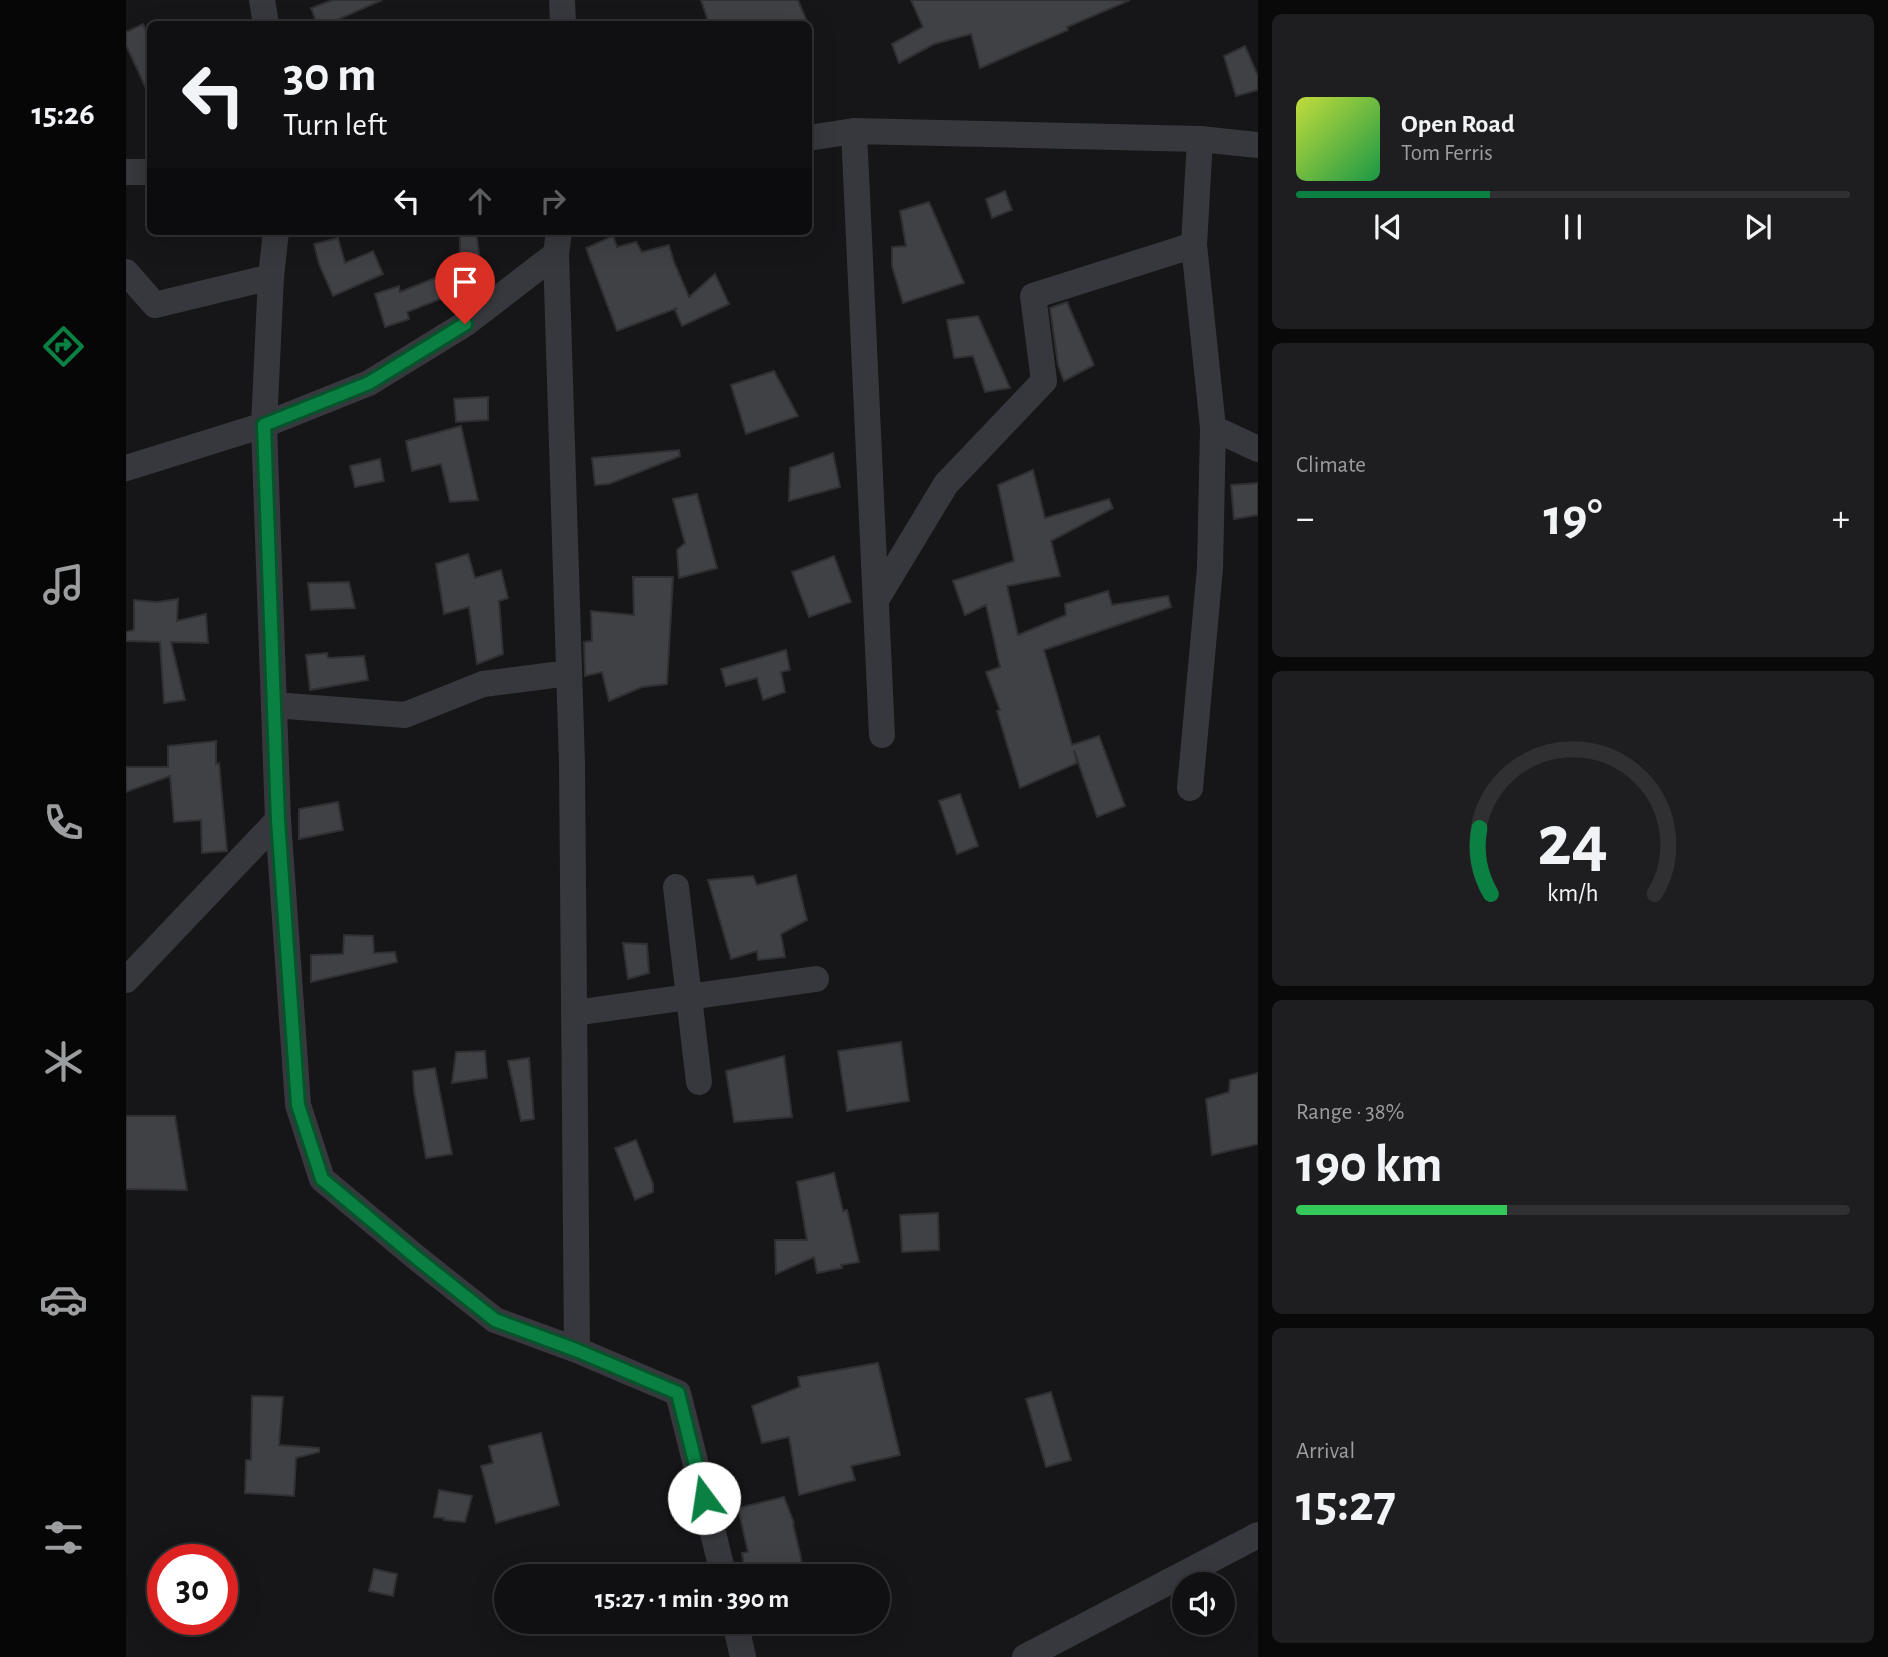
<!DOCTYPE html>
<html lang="en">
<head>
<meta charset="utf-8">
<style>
	body { margin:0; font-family:"Alegreya Sans",sans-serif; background:#1e1e20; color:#f1f3f6; height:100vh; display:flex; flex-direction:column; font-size:26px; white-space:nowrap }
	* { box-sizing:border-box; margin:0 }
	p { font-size:23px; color:#9c9d9f }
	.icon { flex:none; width:38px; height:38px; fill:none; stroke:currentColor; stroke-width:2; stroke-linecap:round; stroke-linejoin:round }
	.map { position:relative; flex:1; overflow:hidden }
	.side { display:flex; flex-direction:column; gap:14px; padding:14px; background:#09090a; width:630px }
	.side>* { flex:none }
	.hud { position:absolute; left:21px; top:21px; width:665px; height:214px; border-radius:10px; box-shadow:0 7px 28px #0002,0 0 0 2px #303032; background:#101012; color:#f1f3f6; overflow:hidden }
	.buttons { position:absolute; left:1046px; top:1572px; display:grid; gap:14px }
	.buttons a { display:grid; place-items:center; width:63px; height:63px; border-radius:50%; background:#101012; box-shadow:0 7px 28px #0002,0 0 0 2px #303032; font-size:35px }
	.speed { position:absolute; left:21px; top:1544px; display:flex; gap:14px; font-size:35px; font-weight:700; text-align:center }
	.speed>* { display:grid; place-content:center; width:91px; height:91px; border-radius:50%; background:#101012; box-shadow:0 7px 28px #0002,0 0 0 2px #303032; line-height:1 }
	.speed .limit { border:10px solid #d22; background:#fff; color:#111 }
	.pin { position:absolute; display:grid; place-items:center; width:60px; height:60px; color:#fff; margin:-72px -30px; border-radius:50% 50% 50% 0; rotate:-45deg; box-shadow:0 0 7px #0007 }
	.pin .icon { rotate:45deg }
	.me { position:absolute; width:77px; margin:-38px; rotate:346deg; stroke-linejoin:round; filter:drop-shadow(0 0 5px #0008) }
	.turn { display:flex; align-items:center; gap:24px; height:147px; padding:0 21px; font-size:32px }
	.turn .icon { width:91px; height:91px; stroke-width:2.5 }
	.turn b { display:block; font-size:49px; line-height:60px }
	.lanes { display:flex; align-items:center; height:66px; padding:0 21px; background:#0003; justify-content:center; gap:35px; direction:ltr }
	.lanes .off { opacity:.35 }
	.big { font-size:52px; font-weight:600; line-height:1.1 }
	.side .card { flex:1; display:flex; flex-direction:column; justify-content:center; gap:10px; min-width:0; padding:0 24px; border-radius:10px; background:#1e1e20 }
	.side .dial { align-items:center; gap:0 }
	.dial svg { height:182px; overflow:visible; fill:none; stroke:#303032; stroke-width:7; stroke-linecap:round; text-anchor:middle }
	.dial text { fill:#f1f3f6; stroke:none }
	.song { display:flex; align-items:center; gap:21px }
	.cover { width:84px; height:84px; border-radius:10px; background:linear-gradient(135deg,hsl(70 70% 55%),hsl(140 70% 35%)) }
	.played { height:7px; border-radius:4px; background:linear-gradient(90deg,#0b8043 35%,#303032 35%) }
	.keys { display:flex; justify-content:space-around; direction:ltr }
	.heat { display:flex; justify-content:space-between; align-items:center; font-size:38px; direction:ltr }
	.charge { height:10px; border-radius:5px; background:linear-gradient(90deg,#34c759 38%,#303032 0) }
	.trip { position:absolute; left:368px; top:1564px; width:396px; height:70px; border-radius:35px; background:#101012; box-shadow:0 7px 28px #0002,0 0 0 2px #303032; font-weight:600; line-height:70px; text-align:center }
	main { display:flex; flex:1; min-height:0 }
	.tabs { display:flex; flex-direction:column; width:126px; justify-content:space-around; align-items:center; background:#060607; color:#9c9d9f }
	.tabs .icon { width:49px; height:49px }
	.tabs .current { color:#0b8043 }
	.tabs b { font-size:32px; color:#f1f3f6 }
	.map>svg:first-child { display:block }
	.building { fill:#404145; stroke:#303034; stroke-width:2 }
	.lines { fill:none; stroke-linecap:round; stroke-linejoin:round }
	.minor { stroke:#37383d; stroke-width:26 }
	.route-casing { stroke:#07532c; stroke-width:18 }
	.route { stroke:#0b8043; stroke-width:12 }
</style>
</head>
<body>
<main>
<nav class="tabs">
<b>15:26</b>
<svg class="icon current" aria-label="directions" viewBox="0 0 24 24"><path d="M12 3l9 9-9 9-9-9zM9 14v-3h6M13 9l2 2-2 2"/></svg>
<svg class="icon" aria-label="music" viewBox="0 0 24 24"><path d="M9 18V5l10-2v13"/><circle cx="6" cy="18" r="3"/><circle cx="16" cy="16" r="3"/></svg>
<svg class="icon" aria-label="phone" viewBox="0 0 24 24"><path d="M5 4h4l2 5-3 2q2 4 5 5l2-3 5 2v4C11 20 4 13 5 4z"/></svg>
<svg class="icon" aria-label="climate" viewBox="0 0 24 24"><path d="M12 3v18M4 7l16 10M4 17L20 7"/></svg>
<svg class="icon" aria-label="car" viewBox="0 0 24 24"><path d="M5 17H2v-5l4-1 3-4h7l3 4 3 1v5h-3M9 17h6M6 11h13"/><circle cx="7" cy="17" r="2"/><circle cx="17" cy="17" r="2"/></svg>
<svg class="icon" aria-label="filters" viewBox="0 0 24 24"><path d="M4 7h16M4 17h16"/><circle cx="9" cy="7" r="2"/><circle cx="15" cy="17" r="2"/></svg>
</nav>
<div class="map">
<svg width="1132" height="1657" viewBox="0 0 1132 1657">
	<rect width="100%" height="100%" fill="#161618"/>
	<path class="building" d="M207,0H256L202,24H191L185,8Z
		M575,0H672L682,24H583Z
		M785,0H1004L941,27L942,30L854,68L845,34L808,44L773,63L766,44L797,27Z
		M17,24L24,40V97L0,45V32Z
		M1119,46L1132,76V90L1110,96L1098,56Z
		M879,191L886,210L866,218L860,199Z
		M803,202L838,283L777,303L766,266V247L780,246L774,211Z
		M334,231H350L357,282L281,312L283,319L259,327L249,294L273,286L274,292L334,268Z
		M487,236L491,247L510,242L516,252L543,245L548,262L563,297L589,274L603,304L556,326L549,310L551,308L491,331L460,248Z
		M212,238L219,263L247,251L257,274L207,296L193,264L188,244Z
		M941,302L968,365L938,381L932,365L924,308Z
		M852,316L884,388L859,392L847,356L828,358L821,320Z
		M648,371L672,416L620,434L605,385Z
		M362,397V420L330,422L328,399Z
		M335,426L352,500L324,502L315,464L286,471L280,441Z
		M553,450L554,456L483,484L469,485L466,458Z
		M707,453L714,487L663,501L664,468Z
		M254,459L258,481L229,487L224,466Z
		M907,470L919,518L983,499L987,508L925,541L934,576L881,586L892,635L940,615L939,604L982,591L986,605L1042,596L1045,607L918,650L946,745L973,736L999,806L971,817L948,750L951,763L894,788L871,711L874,710L860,672L874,667L860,605L839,615L827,581L888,561L872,485Z
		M1132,483V515L1108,519L1105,485Z
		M571,494L591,568L553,578L551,550L559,543L547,499Z
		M342,554L349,578L375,570L382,598L373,601L377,654L351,664L343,607L318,614L310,564Z
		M708,556L725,602L683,617L666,572Z
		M507,577H547L541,684L516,687L483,701L476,672L459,676L458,642L466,641L465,611L508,615Z
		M223,582L229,608L185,610L182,583Z
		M52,599L51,621L80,614L82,643L45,642L59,700L38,703L34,642L0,641V632L8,630V600L31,602Z
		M660,650L664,670L655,672L659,692L637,700L631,678L600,686L595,669Z
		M201,653L202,658L238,656L242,680L184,690L180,655Z
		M90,741V764L93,763L101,851L76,853L75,820L48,822L44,776L0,792V767H42V746Z
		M834,794L852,846L831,854L813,801Z
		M212,802L217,830L173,839V809Z
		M670,875L681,920L655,934L659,957L632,960L631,951L605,959L582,880L627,876L631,885Z
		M218,935L247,936L248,953L269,952L271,962L185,982V955L217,954Z
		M497,943L521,944L523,973L502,979Z
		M775,1042L783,1101L721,1111L712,1051Z
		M359,1051L361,1078L326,1083L330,1052Z
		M658,1056L666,1117L608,1122L600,1071Z
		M403,1058L408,1119L395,1121L382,1061Z
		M309,1068L326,1154L300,1158L288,1091L287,1071Z
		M1132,1073V1144L1086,1155L1080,1099L1103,1092L1104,1080Z
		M0,1116H49L61,1190L0,1189Z
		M510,1140L527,1184V1192L509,1200L489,1148Z
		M708,1173L717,1211L721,1210L733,1262L715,1265L716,1268L691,1273L688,1257L650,1274L649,1240H681L671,1182Z
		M812,1213L813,1250L776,1252L774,1215Z
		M752,1363L774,1455L725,1466L729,1480L673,1495L663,1437L636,1443L626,1406L674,1387L672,1377Z
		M925,1392L945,1460L920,1467L900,1399Z
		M126,1396L157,1397L153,1445L193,1448V1452L170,1458L168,1496L119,1493L120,1460H125Z
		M415,1433L433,1505L370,1523L355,1466L367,1463L363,1446Z
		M313,1490L346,1496L339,1522L318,1520V1518L308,1517Z
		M658,1497L668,1523L667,1524L675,1558L676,1569L640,1572L641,1577H620L616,1553L622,1552L612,1508Z
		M248,1569L271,1574L267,1596L243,1591Z"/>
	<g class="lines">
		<path class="minor" d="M136,0L140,24
			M436,0L437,24
			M728,131L756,735
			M682,138L728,131L1074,139L1132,145
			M0,172H24
			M150,231L145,277L138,425L152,820L172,1105L196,1179L292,1259L369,1320L451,1350
			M433,231L430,254L446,764L451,1350L552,1393L598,1577
			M0,272L29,305L145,277
			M1087,428L1132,449
			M0,468L138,425L243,383L339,324L430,254
			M750,600L820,484L918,381L907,296L1068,245
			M148,705L279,715L357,684L443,673
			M1064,788L1084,568L1087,428L1068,245L1074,139
			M550,887L573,1082
			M0,980L152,820
			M448,1013L690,979
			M609,1622L617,1657
			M899,1657L1132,1535"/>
	</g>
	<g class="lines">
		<defs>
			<path id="route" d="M339,324L243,383L138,425L152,820L172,1105L196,1179L292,1259L369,1320L450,1350L552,1393L578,1498"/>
		</defs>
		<use href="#route" class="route-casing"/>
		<use href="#route" class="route"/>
	</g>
</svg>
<div class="buttons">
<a><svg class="icon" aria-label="sound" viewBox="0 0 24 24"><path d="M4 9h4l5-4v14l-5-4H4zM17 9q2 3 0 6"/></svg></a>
</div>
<div class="speed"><div class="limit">30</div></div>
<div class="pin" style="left:339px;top:324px;background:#d93025"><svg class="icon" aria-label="arrive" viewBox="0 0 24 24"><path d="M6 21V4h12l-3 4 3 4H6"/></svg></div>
<svg class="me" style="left:578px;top:1498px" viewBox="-20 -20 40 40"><circle r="19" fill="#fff"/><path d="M0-13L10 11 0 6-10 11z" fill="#0b8043"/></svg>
<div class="trip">15:27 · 1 min · 390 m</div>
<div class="hud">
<div class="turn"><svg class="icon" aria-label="left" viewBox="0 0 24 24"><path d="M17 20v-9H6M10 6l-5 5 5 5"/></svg><div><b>30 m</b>Turn left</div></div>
<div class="lanes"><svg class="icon" aria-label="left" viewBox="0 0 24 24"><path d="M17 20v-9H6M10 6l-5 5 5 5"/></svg><svg class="icon off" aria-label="ahead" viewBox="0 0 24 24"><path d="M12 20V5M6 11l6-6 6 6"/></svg><svg class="icon off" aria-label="right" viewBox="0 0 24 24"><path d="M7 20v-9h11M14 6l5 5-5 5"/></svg></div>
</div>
</div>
<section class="side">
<div class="card">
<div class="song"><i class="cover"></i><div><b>Open Road</b><p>Tom Ferris</p></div></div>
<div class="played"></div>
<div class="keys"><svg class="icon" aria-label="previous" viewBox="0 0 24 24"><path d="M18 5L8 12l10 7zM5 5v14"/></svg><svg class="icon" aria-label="pause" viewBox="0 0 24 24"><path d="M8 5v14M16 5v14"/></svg><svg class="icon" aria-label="next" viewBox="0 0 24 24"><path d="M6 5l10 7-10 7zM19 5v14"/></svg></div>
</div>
<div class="card"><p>Climate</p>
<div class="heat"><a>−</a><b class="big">19°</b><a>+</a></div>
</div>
<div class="card dial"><svg viewBox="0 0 100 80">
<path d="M14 69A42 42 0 1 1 86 69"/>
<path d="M14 69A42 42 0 0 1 9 40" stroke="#0b8043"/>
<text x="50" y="56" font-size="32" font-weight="700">24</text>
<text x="50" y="72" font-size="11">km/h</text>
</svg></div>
<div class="card"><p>Range · 38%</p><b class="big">190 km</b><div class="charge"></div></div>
<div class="card"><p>Arrival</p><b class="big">15:27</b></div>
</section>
</main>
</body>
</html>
